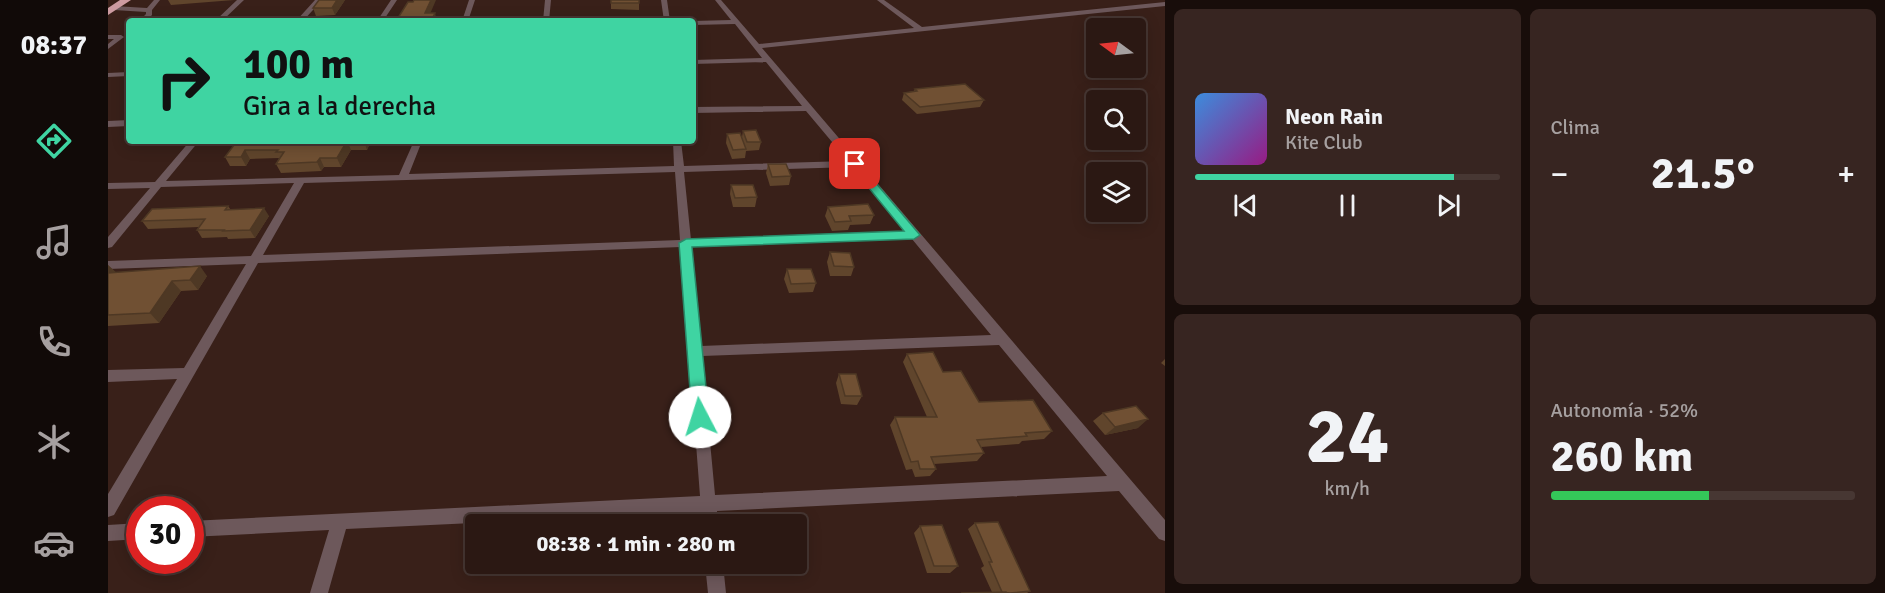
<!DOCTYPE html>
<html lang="es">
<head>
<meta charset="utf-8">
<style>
	body { margin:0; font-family:Signika,sans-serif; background:#372521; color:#f1f3f6; height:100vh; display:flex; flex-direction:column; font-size:22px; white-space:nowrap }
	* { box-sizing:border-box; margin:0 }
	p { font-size:20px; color:#a6a0a0 }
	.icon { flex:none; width:33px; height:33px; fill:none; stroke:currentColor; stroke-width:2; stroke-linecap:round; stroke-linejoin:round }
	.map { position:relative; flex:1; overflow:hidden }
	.drawer { display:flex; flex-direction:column; gap:9px; padding:9px; background:#180d0a; width:720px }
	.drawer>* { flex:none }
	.banner { position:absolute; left:18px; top:18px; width:570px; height:126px; border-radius:6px; box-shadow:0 3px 15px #0003,0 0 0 2px #473733; background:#3fd4a2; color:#111; overflow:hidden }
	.needle { width:39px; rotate:285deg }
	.tools { position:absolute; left:978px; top:18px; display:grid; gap:12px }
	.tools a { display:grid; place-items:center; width:60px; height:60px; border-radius:6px; background:#2b1813; box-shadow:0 3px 15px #0003,0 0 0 2px #473733; font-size:30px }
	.speed { position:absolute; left:18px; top:496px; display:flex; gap:12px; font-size:30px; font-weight:700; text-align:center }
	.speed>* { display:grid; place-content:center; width:78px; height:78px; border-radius:50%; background:#2b1813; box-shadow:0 3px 15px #0003,0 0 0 2px #473733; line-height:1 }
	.speed .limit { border:9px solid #d22; background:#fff; color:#111 }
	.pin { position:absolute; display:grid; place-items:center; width:51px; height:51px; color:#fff; margin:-26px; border-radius:12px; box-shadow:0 3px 9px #0006 }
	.me { position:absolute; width:66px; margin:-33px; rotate:355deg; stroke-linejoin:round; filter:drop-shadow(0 0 4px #0008) }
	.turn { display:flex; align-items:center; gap:21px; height:126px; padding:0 18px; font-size:27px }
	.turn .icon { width:78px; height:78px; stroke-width:2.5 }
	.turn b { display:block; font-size:42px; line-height:51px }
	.big { font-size:45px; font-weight:800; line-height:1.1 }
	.drawer .card { flex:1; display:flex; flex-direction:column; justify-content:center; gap:9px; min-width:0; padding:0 21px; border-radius:9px; background:#372521 }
	.drawer .dial { align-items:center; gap:0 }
	.dial b { font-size:78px; line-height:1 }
	.song { display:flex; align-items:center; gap:18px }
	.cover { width:72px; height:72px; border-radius:9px; background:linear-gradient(135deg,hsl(210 70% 55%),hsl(310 70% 35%)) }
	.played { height:6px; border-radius:3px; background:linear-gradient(90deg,#3fd4a2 85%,#473733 85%) }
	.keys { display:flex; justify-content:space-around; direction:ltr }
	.heat { display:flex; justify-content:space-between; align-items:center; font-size:33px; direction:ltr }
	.charge { height:9px; border-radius:4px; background:linear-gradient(90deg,#34c759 52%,#473733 0) }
	.drawer .tiles { flex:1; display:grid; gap:9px; grid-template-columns:repeat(2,1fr) }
	.trip { position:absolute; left:357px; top:514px; width:342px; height:60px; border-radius:6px; background:#2b1813; box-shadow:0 3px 15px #0003,0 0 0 2px #473733; font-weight:800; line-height:60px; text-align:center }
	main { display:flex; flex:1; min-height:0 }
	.tabs { display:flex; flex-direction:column; width:108px; justify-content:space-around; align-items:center; background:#110a08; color:#a6a0a0 }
	.tabs .icon { width:42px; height:42px }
	.tabs .current { color:#3fd4a2 }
	.tabs b { font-size:27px; color:#f1f3f6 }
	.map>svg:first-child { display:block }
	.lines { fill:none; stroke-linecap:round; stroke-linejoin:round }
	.street { fill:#6d585b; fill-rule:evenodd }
	.highway { fill:#cd9ba1; fill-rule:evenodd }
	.wall { fill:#60452c }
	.shaded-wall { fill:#4e3824 }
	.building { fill:#705033; stroke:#4e3824; stroke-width:1.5 }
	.route { fill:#3fd4a2; stroke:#298a69; stroke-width:1.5 }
</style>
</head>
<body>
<main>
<nav class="tabs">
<b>08:37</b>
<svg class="icon current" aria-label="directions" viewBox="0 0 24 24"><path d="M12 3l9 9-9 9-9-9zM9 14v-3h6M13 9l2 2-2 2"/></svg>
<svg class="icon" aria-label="music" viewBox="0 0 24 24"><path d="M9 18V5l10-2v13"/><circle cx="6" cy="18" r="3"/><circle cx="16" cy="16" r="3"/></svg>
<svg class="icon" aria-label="phone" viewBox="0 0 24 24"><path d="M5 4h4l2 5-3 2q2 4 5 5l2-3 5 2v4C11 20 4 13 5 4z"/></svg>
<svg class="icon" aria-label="climate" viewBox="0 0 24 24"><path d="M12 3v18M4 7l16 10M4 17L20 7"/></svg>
<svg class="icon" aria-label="car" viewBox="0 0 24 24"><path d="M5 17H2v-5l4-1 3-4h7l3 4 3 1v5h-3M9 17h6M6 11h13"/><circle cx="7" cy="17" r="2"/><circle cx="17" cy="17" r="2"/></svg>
</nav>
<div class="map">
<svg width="1057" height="593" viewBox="0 0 1057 593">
	<rect width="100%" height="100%" fill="#392019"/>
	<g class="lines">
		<path class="street" d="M46,0H52L44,10V15L38,21H31L38,14V12L6,10L3,8L6,6L39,8Z
			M129,0H136L114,21H107Z
			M207,0H214L195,21H188Z
			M283,0H289L275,21H269Z
			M361,0H367L360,21H354Z
			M437,0H443L441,21H435Z
			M553,0H559L562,21H556Z
			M607,0H613L651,44L806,28L769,0H776L814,27L1057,2V6L654,48L1057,520V541L1051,539L1011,491L609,511L610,525H594L593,512L238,529L220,593H202L221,530L82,537V521L592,496L573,247L150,263L6,515L0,517V494L69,379L0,382V370L76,368L138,264L0,269V261L143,256L186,183L53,187L4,247L0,248V237L42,188L0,189V183L47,182L82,141H91L58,181L291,175L306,141H314L301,174L566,166L565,141H573L576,166L740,161L698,111L585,113V107L694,106L658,62L585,64V60L654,58L627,24L585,25V21L623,20ZM744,167L798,232L583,240L576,172ZM567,172L572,240L155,255L196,183ZM804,239L883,335L593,346L584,247ZM891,345L999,476L607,495L594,356Z
			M0,35H13L16,37L0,49V44L6,39H0Z
			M21,72V76L0,77V73Z
			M21,120V126L0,127V121Z
			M32,523V539L0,541V525Z
			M597,564H615L618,593H600Z"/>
		<path class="highway" d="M12,0H23L0,15V8Z"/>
	</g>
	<path class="wall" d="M60,0H126L63,5Z
		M237,0L227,15L208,16L205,8Z
		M503,0H531V10L503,9Z
		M807,89L876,100L872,107L809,114L794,100L796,93L806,91Z
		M635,131L653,142L651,150L638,151L637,158L624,159L618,143L619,134L634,137Z
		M129,141H263L259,150H243L233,167H216L213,171L173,173L168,164L171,158L142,159L138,166H122L117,157Z
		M374,141H391L390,142H375Z
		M660,164L683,176L681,185L662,186L658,173Z
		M623,185L649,197L647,207H625L622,194Z
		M120,206L123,210L161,216L147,238L120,239L119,237L94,238L89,230L91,227L40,229L34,221Z
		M720,207L766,215L762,224L742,225L740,230L724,231L717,216Z
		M722,252L746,267L743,276H722L719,262Z
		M0,265L7,272L99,276L90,290L73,291L51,323L0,326Z
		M679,269L708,283L705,292L681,293L676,279Z
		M799,354L835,372L871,402L944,431L936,439L914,441L911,444L873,447L876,453L869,461L826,464L828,469L822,476L807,477L804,469L798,470L782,425L787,417H819L795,362Z
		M1057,359V366L1053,363Z
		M731,374L754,396L749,405L733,404L728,383Z
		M995,413L1030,428L997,435L985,421Z
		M867,523L922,591L919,593H853L884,592L873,568L876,566L860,529Z
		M812,526L850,566L842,573H819L806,533Z"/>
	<path class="shaded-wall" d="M229,0H237L227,15L224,8Z
		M323,0H328L319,21L317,13Z
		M327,13L329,21H323Z
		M239,141L243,150L233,167L229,158Z
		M256,141H263L259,150Z
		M137,150L142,159L138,166L133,157Z
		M212,158L216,167L213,171L209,162Z
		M156,208L161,216L147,238L142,230Z
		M0,265L10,274L0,280Z
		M92,266L99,276L90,290L82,280Z
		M64,281L73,291L51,323L42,313Z
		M1040,419L1030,428L997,435L1007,427Z"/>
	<path class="building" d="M211,0H229L224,8H205Z
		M306,0H323L317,13H327L323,21H288L300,2H305Z
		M503,0H531V3H503Z
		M857,84L876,100L812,107L796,93L809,91L807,89Z
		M648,130L653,142H639L635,131Z
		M632,133L638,149L625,150L619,134Z
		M129,141H241H239L229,158H212L209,162L168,164L176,152H168L170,150H137L133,157H117Z
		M660,164H678L683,176L664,177Z
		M623,185H645L649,197L627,198Z
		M760,204L766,215L741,216L743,221L727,222L720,207Z
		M120,206L117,210L156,208L142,230L115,231L116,230H89L97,219L34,221L44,209Z
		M722,252L742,253L746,267L726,266Z
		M92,266L82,280L64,281L42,313L0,315V273Z
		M679,269H703L708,283L683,284Z
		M825,352L835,372L853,371L871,402L925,400L944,431L917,433L919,436L869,440L876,453L823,457L828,469H812L810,461L803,462L787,417H829L799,354Z
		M731,374H748L754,396H737Z
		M1028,406L1040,419L1007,427L995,413Z
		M890,522L922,591L902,593L894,592L881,562H884L867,523Z
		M834,525L850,566H826L812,526Z
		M898,592V593H853Z"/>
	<path class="route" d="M747,161L750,162L812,235L806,239L584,247L601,417L598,422L592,424L587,422L584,417L571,243L578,239L796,231L743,166V162Z"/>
</svg>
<div class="tools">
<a><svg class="needle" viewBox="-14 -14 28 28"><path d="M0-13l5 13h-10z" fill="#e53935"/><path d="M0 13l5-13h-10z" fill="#a6a0a0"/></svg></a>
<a><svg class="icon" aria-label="search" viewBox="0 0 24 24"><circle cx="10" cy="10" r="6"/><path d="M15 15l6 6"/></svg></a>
<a><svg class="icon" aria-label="layers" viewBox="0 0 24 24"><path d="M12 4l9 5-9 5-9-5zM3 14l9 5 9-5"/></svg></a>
</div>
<div class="speed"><div class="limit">30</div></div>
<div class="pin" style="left:747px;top:164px;background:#d93025"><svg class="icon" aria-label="arrive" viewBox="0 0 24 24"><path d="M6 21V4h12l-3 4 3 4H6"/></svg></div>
<svg class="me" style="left:592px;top:417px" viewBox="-20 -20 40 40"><circle r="19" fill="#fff"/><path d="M0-13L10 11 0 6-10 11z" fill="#3fd4a2"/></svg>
<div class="trip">08:38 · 1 min · 280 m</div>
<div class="banner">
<div class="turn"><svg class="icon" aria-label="right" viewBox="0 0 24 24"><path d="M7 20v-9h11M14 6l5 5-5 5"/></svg><div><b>100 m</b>Gira a la derecha</div></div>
</div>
</div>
<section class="drawer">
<div class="tiles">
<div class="card">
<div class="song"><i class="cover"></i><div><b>Neon Rain</b><p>Kite Club</p></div></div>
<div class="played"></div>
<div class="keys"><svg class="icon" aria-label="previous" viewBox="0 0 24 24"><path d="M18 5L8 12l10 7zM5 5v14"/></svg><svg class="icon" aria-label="pause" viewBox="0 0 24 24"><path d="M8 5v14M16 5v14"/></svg><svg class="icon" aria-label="next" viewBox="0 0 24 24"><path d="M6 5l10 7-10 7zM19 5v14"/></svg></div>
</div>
<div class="card"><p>Clima</p>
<div class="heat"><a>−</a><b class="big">21.5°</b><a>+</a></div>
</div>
<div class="card dial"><b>24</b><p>km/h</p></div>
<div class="card"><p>Autonomía · 52%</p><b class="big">260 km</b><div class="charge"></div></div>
</div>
</section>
</main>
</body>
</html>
